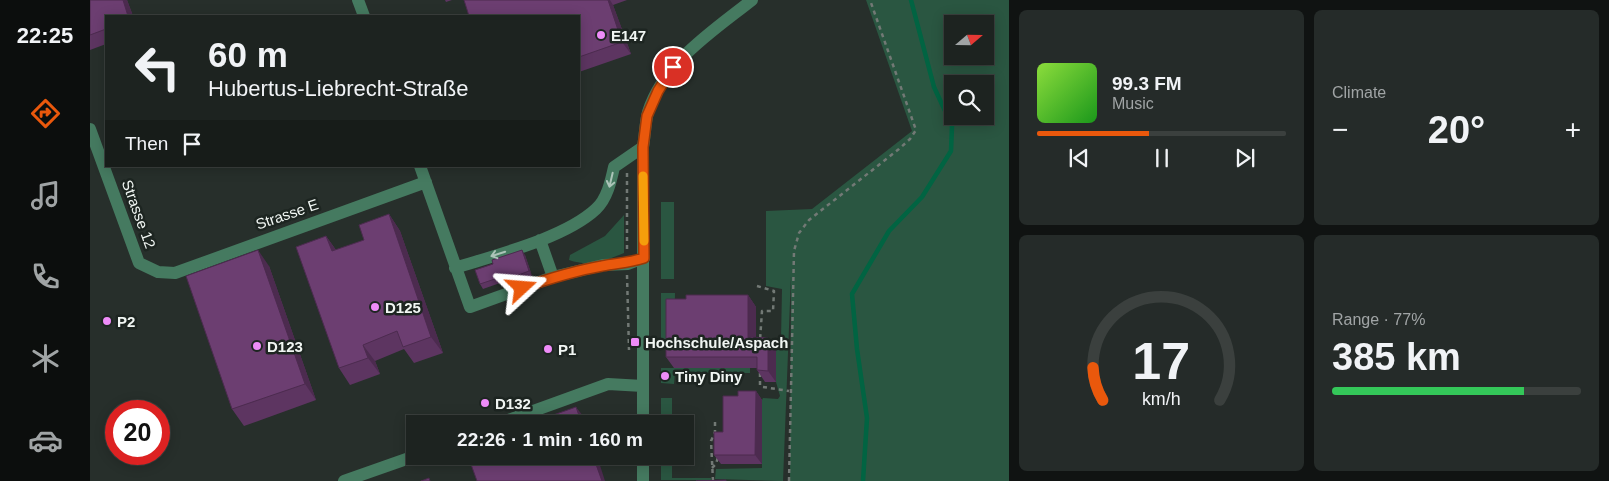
<!DOCTYPE html>
<html lang="en">
<head>
<meta charset="utf-8">
<style>
	body { margin:0; font-family:Arial,sans-serif; background:#252b29; color:#f1f3f6; height:100vh; display:flex; flex-direction:column; font-size:19px; white-space:nowrap }
	* { box-sizing:border-box; margin:0 }
	p { font-size:16px; color:#a0a4a5 }
	.icon { flex:none; width:28px; height:28px; fill:none; stroke:currentColor; stroke-width:2; stroke-linecap:round; stroke-linejoin:round }
	.map { position:relative; flex:1; overflow:hidden }
	.side { display:flex; flex-direction:column; gap:10px; padding:10px; background:#101312; width:600px }
	.side>* { flex:none }
	.guide { position:absolute; left:15px; top:15px; width:475px; height:152px; border-radius:0px; box-shadow:0 2px 12px #0003,0 0 0 1px #3b403e; background:#1d2320; color:#f1f3f6; overflow:hidden }
	.needle { width:32px; rotate:70deg }
	.buttons { position:absolute; left:854px; top:15px; display:grid; gap:10px }
	.buttons a { display:grid; place-items:center; width:50px; height:50px; border-radius:0px; background:#1d2320; box-shadow:0 2px 12px #0003,0 0 0 1px #3b403e; font-size:25px }
	.speed { position:absolute; left:15px; top:400px; display:flex; gap:10px; font-size:25px; font-weight:700; text-align:center }
	.speed>* { display:grid; place-content:center; width:65px; height:65px; border-radius:50%; background:#1d2320; box-shadow:0 2px 12px #0003,0 0 0 1px #3b403e; line-height:1 }
	.speed .limit { border:8px solid #d22; background:#fff; color:#111 }
	.pin { position:absolute; display:grid; place-items:center; width:42px; height:42px; color:#fff; margin:-21px; border:2px solid #fff; border-radius:50%; box-shadow:0 1px 5px #0007 }
	.me { position:absolute; width:55px; margin:-28px; rotate:71deg; stroke-linejoin:round; filter:drop-shadow(0 0 4px #0008) }
	.turn { display:flex; align-items:center; gap:18px; height:105px; padding:0 20px; font-size:22px }
	.turn .icon { width:65px; height:65px; stroke-width:2.5 }
	.turn b { display:block; font-size:35px; line-height:42px }
	.then { display:flex; align-items:center; height:48px; padding:0 20px; background:#0003; gap:10px; font-size:19px }
	.big { font-size:38px; font-weight:600; line-height:1.1 }
	.side .card { flex:1; display:flex; flex-direction:column; justify-content:center; gap:8px; min-width:0; padding:0 18px; border-radius:8px; background:#252b29 }
	.side .dial { align-items:center; gap:0 }
	.dial svg { height:130px; overflow:visible; fill:none; stroke:#3b403e; stroke-width:7; stroke-linecap:round; text-anchor:middle }
	.dial text { fill:#f1f3f6; stroke:none }
	.song { display:flex; align-items:center; gap:15px }
	.cover { width:60px; height:60px; border-radius:8px; background:linear-gradient(135deg,hsl(90 70% 55%),hsl(120 70% 35%)) }
	.played { height:5px; border-radius:2px; background:linear-gradient(90deg,#ea580c 45%,#3b403e 45%) }
	.keys { display:flex; justify-content:space-around; direction:ltr }
	.heat { display:flex; justify-content:space-between; align-items:center; font-size:28px; direction:ltr }
	.charge { height:8px; border-radius:4px; background:linear-gradient(90deg,#34c759 77%,#3b403e 0) }
	.side .tiles { flex:1; display:grid; gap:10px; grid-template-columns:repeat(2,1fr) }
	.trip { position:absolute; left:316px; top:415px; width:288px; height:50px; border-radius:0px; background:#1d2320; box-shadow:0 2px 12px #0003,0 0 0 1px #3b403e; font-weight:600; line-height:50px; text-align:center }
	main { display:flex; flex:1; min-height:0 }
	.tabs { display:flex; flex-direction:column; width:90px; justify-content:space-around; align-items:center; background:#0c0e0d; color:#a0a4a5 }
	.tabs .icon { width:35px; height:35px }
	.tabs .on { color:#ea580c }
	.tabs b { font-size:22px; color:#f1f3f6 }
	.map>svg:first-child { display:block }
	.green { fill:#2a5641; fill-rule:evenodd }
	.lines { fill:none; stroke-linecap:round; stroke-linejoin:round }
	.stream { stroke:#016442; stroke-width:4.5 }
	.path { stroke:#727975; stroke-width:2.5; stroke-dasharray:4 4; stroke-linecap:butt }
	.minor { stroke:#457a60; stroke-width:12 }
	.wall { fill:#5d3561 }
	.shaded-wall { fill:#4c2b4f }
	.building { fill:#6c3e71; stroke:#4c2b4f }
	.oneway { stroke:#acc4b8 }
	.route-casing { stroke:#983908; stroke-width:12 }
	.route { stroke:#ea580c; stroke-width:9 }
	.slow { stroke:#f59e0b; stroke-width:9 }
	.poi-dot { fill:#ee8cf8; stroke:#1d2521; stroke-width:2 }
	.labels { text-anchor:middle; dominant-baseline:central; stroke-width:5; stroke-linejoin:round; paint-order:stroke }
	.poi-label { font-size:15px; font-weight:bold; fill:#f1f6f3; stroke:#1d2521; text-anchor:start }
	.street-label { font-size:15px; fill:#f1f6f3; stroke:#1d2521 }
</style>
</head>
<body>
<main>
<nav class="tabs">
<b>22:25</b>
<svg class="icon on" aria-label="directions" viewBox="0 0 24 24"><path d="M12 3l9 9-9 9-9-9zM9 14v-3h6M13 9l2 2-2 2"/></svg>
<svg class="icon" aria-label="music" viewBox="0 0 24 24"><path d="M9 18V5l10-2v13"/><circle cx="6" cy="18" r="3"/><circle cx="16" cy="16" r="3"/></svg>
<svg class="icon" aria-label="phone" viewBox="0 0 24 24"><path d="M5 4h4l2 5-3 2q2 4 5 5l2-3 5 2v4C11 20 4 13 5 4z"/></svg>
<svg class="icon" aria-label="climate" viewBox="0 0 24 24"><path d="M12 3v18M4 7l16 10M4 17L20 7"/></svg>
<svg class="icon" aria-label="car" viewBox="0 0 24 24"><path d="M5 17H2v-5l4-1 3-4h7l3 4 3 1v5h-3M9 17h6M6 11h13"/><circle cx="7" cy="17" r="2"/><circle cx="17" cy="17" r="2"/></svg>
</nav>
<div class="map">
<svg width="919" height="481" viewBox="0 0 919 481">
	<rect width="100%" height="100%" fill="#272f2b"/>
	<path class="green" d="M776,0H919V481H700L701,276L693,481L625,479L626,469L672,468V400L673,398L688,399L690,396L686,382V349L691,339L692,289L676,286V211L722,209L822,131ZM862,24H895V56H862ZM862,84H895V116H862Z
		M571,202H584V279H571Z
		M534,215V253C515,261 499,267 479,260L480,255L515,236Z
		M571,293H585L584,344L571,345Z
		M571,368H660V373H585L584,384L571,383Z
		M571,398H582V417H571Z
		M571,456H582V478H621V480H571Z"/>
	<g class="lines">
		<path class="stream" d="M773,481L777,418L767,349L762,294L799,231L832,197L861,151L862,126L844,87L821,0"/>
		<path class="path" d="M537,173V250
			M537,275L539,350
			M667,286L684,291L683,311H672L670,340
			M670,373V387
			M673,387L699,391
			M622,468L626,464L628,457
			M623,481L621,441L625,432V422
			M699,481L704,251L709,233L719,220L809,149L820,139L826,130L780,0"/>
		<path class="minor" d="M268,0L274,16
			M0,129L49,263L68,272L85,273L336,182
			M330,166L380,307L463,277L513,265L538,264L554,258
			M450,240L463,277
			M365,268C406,255 475,238 506,209C517,199 521,181 524,167L553,147
			M407,424L518,384L553,386
			M553,424V147C555,136 555,123 558,112C574,62 623,31 662,0
			M254,481L325,456
			M553,481V456"/>
	</g>
	<path class="wall" d="M0,0H37L43,16H16V44L0,50Z
		M355,0H362L356,2Z
		M374,0H537L523,5L541,54L489,72V16Z
		M299,214L310,231L353,353L324,363L314,349L285,361L290,374L260,385L249,368L236,236L246,250L274,240Z
		M435,255L442,276L413,286L410,283L393,289L390,284Z
		M179,266L226,400L154,426L142,409Z
		M658,295L666,307V337L678,338L686,349V382H675L667,370V368H584L576,357L596,299Z
		M666,391L672,400V464H631L624,455L633,432L648,396Z"/>
	<path class="shaded-wall" d="M33,0H37L43,16H38Z
		M518,0H520L523,5L541,54L532,42Z
		M299,214L310,231L353,353L341,337Z
		M236,236L248,253L242,251Z
		M168,250L179,266L226,400L215,384Z
		M432,250L435,255L442,276L439,271Z
		M658,295L666,307V349L658,337Z
		M678,338L686,349V382L678,371Z
		M273,345L285,361L290,374L278,358Z
		M666,391L672,400V464L665,455Z
		M486,407L493,416L495,424H492Z
		M503,456H507L515,481H512Z"/>
	<path class="building" d="M0,0H33L38,16H16V29L0,35Z
		M374,0H518L532,42L489,57V16H379Z
		M299,214L341,337L313,347L307,331L273,345L278,358L249,368L206,247L236,236L242,251L274,240L269,225Z
		M168,250L215,384L142,409L96,276Z
		M432,250L439,271L410,282L408,278L390,284L385,270L403,264L402,260Z
		M596,295H658V337L678,338V371L667,370V357H576V299H596Z
		M648,391H666L665,455H624V432H633V396H648Z
		M486,407L492,424H438Z
		M378,456H503L512,481H387Z
		M339,478L340,481H331Z
		M636,480V481H606Z"/>
	<defs><path id="oneway-shaft" d="M-6 0H5M1.5-3L5.5 0L1.5 3" fill="none" stroke-width="1.6" stroke-linecap="round" stroke-linejoin="round" transform="scale(1.25)"/></defs>
	<g class="oneway">
		<use href="#oneway-shaft" transform="translate(521 180) rotate(103)"/>
		<use href="#oneway-shaft" transform="translate(408 254) rotate(162)"/>
	</g>
	<g class="lines">
		<defs>
			<path id="route" d="M432,288C458,279 484,271 512,266C526,263 539,263 554,258L553,147L557,116L568,91L583,67"/>
		</defs>
		<use href="#route" class="route-casing"/>
		<use href="#route" class="route"/>
		<path class="slow" d="M553,176L554,241"/>
	</g>
	<g class="poi-dot">
		<circle cx="511" cy="35" r="5"/>
		<circle cx="285" cy="307" r="5"/>
		<circle cx="17" cy="321" r="5"/>
		<rect x="540" y="337" width="10" height="10" rx="2.5"/>
		<circle cx="167" cy="346" r="5"/>
		<circle cx="458" cy="349" r="5"/>
		<circle cx="575" cy="376" r="5"/>
		<circle cx="395" cy="403" r="5"/>
	</g>
	<g class="labels">
		<g class="poi-label">
			<text x="521" y="35">E147</text>
			<text x="295" y="307">D125</text>
			<text x="27" y="321">P2</text>
			<text x="555" y="342">Hochschule/Aspach</text>
			<text x="177" y="346">D123</text>
			<text x="468" y="349">P1</text>
			<text x="585" y="376">Tiny Diny</text>
			<text x="405" y="403">D132</text>
		</g>
		<g class="street-label">
			<text transform="translate(49 214) rotate(70)">Strasse 12</text>
			<text transform="translate(197 214) rotate(-19)">Strasse E</text>
		</g>
	</g>
</svg>
<div class="buttons">
<a><svg class="needle" viewBox="-14 -14 28 28"><path d="M0-13l5 13h-10z" fill="#e53935"/><path d="M0 13l5-13h-10z" fill="#a0a4a5"/></svg></a>
<a><svg class="icon" aria-label="search" viewBox="0 0 24 24"><circle cx="10" cy="10" r="6"/><path d="M15 15l6 6"/></svg></a>
</div>
<div class="speed"><div class="limit">20</div></div>
<div class="pin" style="left:583px;top:67px;background:#d93025"><svg class="icon" aria-label="arrive" viewBox="0 0 24 24"><path d="M6 21V4h12l-3 4 3 4H6"/></svg></div>
<svg class="me" style="left:432px;top:288px" viewBox="-20 -20 40 40"><path d="M0-17L14 15 0 8-14 15z" fill="#ea580c" stroke="#fff" stroke-width="4"/></svg>
<div class="trip">22:26 · 1 min · 160 m</div>
<div class="guide">
<div class="turn"><svg class="icon" aria-label="left" viewBox="0 0 24 24"><path d="M17 20v-9H6M10 6l-5 5 5 5"/></svg><div><b>60 m</b>Hubertus-Liebrecht-Straße</div></div>
<div class="then">Then<svg class="icon" aria-label="arrive" viewBox="0 0 24 24"><path d="M6 21V4h12l-3 4 3 4H6"/></svg></div>
</div>
</div>
<section class="side">
<div class="tiles">
<div class="card">
<div class="song"><i class="cover"></i><div><b>99.3 FM</b><p>Music</p></div></div>
<div class="played"></div>
<div class="keys"><svg class="icon" aria-label="previous" viewBox="0 0 24 24"><path d="M18 5L8 12l10 7zM5 5v14"/></svg><svg class="icon" aria-label="pause" viewBox="0 0 24 24"><path d="M8 5v14M16 5v14"/></svg><svg class="icon" aria-label="next" viewBox="0 0 24 24"><path d="M6 5l10 7-10 7zM19 5v14"/></svg></div>
</div>
<div class="card"><p>Climate</p>
<div class="heat"><a>−</a><b class="big">20°</b><a>+</a></div>
</div>
<div class="card dial"><svg viewBox="0 0 100 80">
<path d="M14 69A42 42 0 1 1 86 69"/>
<path d="M14 69A42 42 0 0 1 8 49" stroke="#ea580c"/>
<text x="50" y="56" font-size="32" font-weight="700">17</text>
<text x="50" y="72" font-size="11">km/h</text>
</svg></div>
<div class="card"><p>Range · 77%</p><b class="big">385 km</b><div class="charge"></div></div>
</div>
</section>
</main>
</body>
</html>
